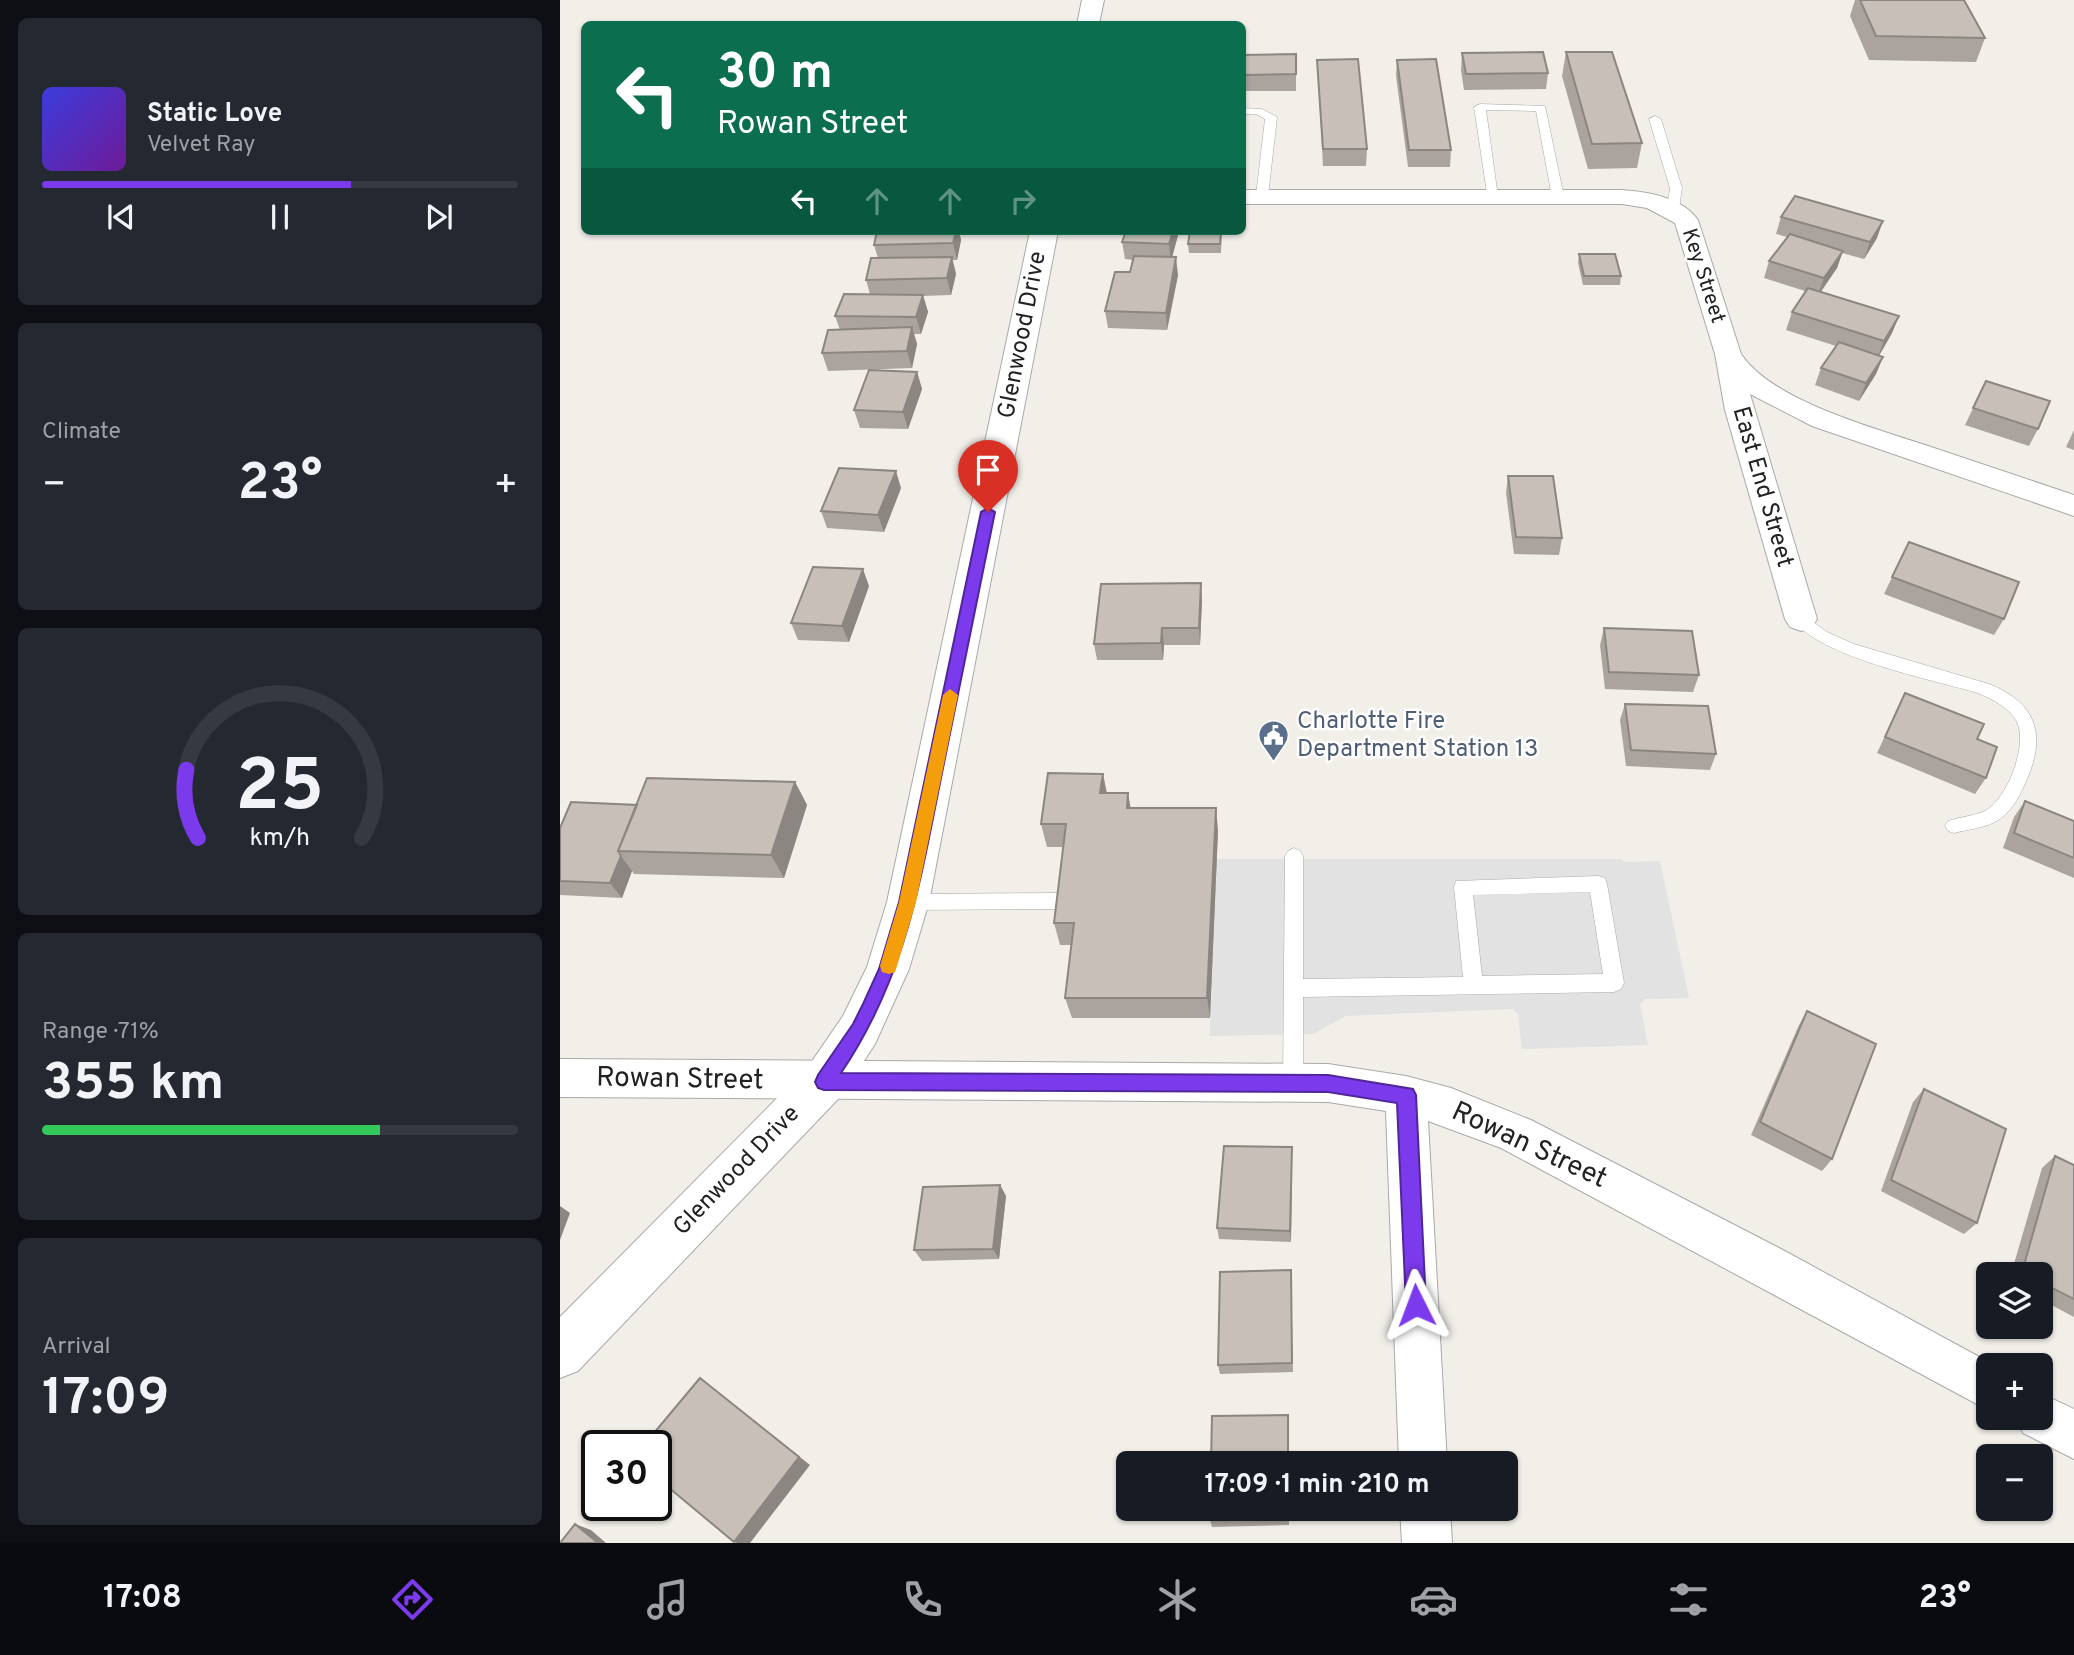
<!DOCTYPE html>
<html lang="en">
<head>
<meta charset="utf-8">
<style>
	body { margin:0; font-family:Overpass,sans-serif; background:#242831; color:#f1f3f6; height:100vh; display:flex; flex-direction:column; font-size:26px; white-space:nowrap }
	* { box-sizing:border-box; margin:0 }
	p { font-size:23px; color:#9ea1a6 }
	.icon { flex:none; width:38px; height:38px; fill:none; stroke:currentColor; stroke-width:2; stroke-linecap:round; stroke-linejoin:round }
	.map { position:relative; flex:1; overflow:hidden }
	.sheet { display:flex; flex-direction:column; gap:18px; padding:18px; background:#0d0f14; width:560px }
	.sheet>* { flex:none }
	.hud { position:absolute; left:21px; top:21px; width:665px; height:214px; border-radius:10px; box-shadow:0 2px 5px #0004; background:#0b6e4f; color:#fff; overflow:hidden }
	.controls { position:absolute; left:1416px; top:1262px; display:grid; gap:14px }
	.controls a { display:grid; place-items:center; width:77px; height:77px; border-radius:10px; background:#171b24; box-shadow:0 2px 5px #0004; font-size:35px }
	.speed { position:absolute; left:21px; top:1430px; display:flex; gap:14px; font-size:35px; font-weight:700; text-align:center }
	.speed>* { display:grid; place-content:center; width:91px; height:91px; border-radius:50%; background:#171b24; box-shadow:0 2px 5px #0004; line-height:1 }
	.speed .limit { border:4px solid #111; border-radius:10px; background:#fff; color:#111 }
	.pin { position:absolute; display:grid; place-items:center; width:60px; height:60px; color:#fff; margin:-72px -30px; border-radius:50% 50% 50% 0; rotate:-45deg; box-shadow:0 0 7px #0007 }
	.pin .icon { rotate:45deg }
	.me { position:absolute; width:77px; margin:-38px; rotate:357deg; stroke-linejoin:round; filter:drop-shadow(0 0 5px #0008) }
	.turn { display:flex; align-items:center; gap:24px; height:147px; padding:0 21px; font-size:32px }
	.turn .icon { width:91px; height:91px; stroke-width:2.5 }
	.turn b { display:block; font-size:49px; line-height:60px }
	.lanes { display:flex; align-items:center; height:66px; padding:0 21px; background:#0003; justify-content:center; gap:35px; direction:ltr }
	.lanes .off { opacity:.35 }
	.big { font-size:52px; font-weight:700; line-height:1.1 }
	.sheet .card { flex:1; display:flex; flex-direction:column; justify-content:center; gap:10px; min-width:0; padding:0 24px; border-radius:10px; background:#242831 }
	.sheet .dial { align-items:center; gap:0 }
	.dial svg { height:182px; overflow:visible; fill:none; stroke:#363941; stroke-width:7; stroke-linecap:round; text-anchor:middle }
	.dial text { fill:#f1f3f6; stroke:none }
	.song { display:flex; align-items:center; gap:21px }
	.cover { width:84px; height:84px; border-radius:10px; background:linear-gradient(135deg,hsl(240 70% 55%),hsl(280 70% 35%)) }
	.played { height:7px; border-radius:4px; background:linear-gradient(90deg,#7c3aed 65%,#363941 65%) }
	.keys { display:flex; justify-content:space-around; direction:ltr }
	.heat { display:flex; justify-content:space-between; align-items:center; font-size:38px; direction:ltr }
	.charge { height:10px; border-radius:5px; background:linear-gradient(90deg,#34c759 71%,#363941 0) }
	.trip { position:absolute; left:556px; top:1451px; width:402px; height:70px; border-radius:10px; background:#171b24; box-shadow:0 2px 5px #0004; font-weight:700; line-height:70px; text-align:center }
	.tab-bar { display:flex; height:112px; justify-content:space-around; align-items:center; background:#090b0e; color:#9ea1a6 }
	.tab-bar .icon { width:49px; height:49px }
	.tab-bar .on { color:#7c3aed }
	.tab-bar b { font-size:32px; color:#f1f3f6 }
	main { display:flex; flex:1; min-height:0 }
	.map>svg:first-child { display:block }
	.parking { fill:#e2e2e2 }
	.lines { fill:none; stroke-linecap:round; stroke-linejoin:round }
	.service-casing { stroke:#a9a9a9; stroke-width:1 }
	.minor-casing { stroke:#a9a9a9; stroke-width:2 }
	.tertiary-casing { stroke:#a9a9a9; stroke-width:2 }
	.service { fill:#fff; fill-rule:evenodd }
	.minor { fill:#fff; fill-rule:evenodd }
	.tertiary { fill:#fff; fill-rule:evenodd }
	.wall { fill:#aba49e }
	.shaded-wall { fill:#8b8681 }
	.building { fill:#c7bfb8; stroke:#8b8681; stroke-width:2 }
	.route { fill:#7c3aed; stroke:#51269a; stroke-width:2 }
	.slow { fill:#f59e0b }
	.labels { text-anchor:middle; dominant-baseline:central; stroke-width:5; stroke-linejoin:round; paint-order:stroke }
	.far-street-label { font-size:21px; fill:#222; stroke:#fff }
	.street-label { font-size:24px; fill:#222; stroke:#fff }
	.service-label { font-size:24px; fill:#4e5e75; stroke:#fff; text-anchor:start }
	.near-street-label { font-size:28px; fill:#222; stroke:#fff }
</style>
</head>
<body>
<main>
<section class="sheet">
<div class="card">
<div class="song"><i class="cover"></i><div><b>Static Love</b><p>Velvet Ray</p></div></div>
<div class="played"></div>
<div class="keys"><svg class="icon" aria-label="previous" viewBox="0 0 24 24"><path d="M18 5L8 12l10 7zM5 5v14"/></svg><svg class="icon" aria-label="pause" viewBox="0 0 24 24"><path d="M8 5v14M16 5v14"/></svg><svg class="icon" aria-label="next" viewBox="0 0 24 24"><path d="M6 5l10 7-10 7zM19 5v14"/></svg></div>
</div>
<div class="card"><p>Climate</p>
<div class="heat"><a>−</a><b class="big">23°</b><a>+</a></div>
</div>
<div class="card dial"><svg viewBox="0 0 100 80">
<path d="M14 69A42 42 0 1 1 86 69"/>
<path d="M14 69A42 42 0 0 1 9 39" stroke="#7c3aed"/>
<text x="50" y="56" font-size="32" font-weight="700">25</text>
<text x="50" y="72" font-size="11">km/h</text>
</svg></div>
<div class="card"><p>Range · 71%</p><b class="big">355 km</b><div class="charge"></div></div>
<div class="card"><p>Arrival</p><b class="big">17:09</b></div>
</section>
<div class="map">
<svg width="1514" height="1543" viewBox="0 0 1514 1543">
	<rect width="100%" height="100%" fill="#f2efe9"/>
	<path class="parking" d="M656,859H1061L1065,862L1100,861L1129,998L1085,999L1080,1004L1088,1045L962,1049L958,1014L952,1009L786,1016L753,1034L650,1036Z"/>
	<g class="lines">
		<defs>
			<path id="service" d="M920,104L985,106L1004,197L1002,200L992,197L976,111L926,110L938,197L928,200L914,107Z
				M682,108L702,109L717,117L708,196L702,200L696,196L705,119L696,114H682Z
				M1095,116L1101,119L1122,188L1119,209L1113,213L1107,209L1110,188L1089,119Z
				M1241,613L1267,632L1294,644L1429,684C1475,702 1487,733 1467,779C1461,793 1454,809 1440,819C1427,828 1409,829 1394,833L1388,831L1385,826L1388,821C1399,817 1414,816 1425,811C1447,799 1468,746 1457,722C1450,708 1432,699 1418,693C1374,680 1257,657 1233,619Z
				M734,848L740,851L743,856V979L903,977L894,887L896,881L1038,876L1045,878L1047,884L1064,983L1061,989L1054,992L743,997V1084L740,1091L733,1094L726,1091L723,1084L725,856L728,851ZM1030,892L1043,974L922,976L913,895Z
				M506,893L513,895L515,901L513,907L506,909L348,910L341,908L339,902L341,896L348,894Z"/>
			<path id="minor" d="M682,190H1062C1088,192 1122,197 1138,220L1181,354C1213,402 1318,429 1371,447C1419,463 1466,479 1514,495V516L1252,426L1190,394L1257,619L1252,627L1241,631L1230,627L1225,619L1165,410L1155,354L1115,223L1087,208L1062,204H682Z
				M0,1059L768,1064L846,1076L891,1088L971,1120L1221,1249L1434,1365H1428V1410L941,1148L868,1121L887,1463H839L826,1111L768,1102L0,1097Z
				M1480,1393L1514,1409V1459L1463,1433L1457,1418H1480Z
				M840,1508H890L892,1543H842Z"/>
			<path id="tertiary" d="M522,0H544L539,24H517Z
				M470,231H498L369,902L349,969L315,1044L280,1097L18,1371L0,1378V1317L248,1067L283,1016L307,967L327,902Z"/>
		</defs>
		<use href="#service" class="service-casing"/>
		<use href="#minor" class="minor-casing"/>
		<use href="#tertiary" class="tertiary-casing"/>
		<use href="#service" class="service"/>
		<use href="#minor" class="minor"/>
		<use href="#tertiary" class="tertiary"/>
	</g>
	<path class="wall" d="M1295,0H1404L1425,38L1416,62L1309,60L1290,16Z
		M1006,52L1082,143L1077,168L1028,169L1002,76Z
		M902,53L988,73L986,89L904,90L901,70Z
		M736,54V91H682V55Z
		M757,60L807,149L806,166H763Z
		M837,60L891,150L890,167H848L836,76Z
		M1221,217L1317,238L1304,259L1282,253L1277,268L1261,292L1339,316L1332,333L1319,356L1323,357L1316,374L1299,401L1255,385L1261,368L1276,346L1226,330L1232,312L1245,291L1204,278L1209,261L1227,237L1216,234Z
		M317,231H399L401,240L397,260H392L396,274L391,295L363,296L368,312L361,334H354L357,344L352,368L268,371L262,353L280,330L275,316L310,294L306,280L318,258L314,245Z
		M619,231L612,257L618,275L607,330L548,328L545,311L570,272L573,260L565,259L562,242Z
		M662,231L661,253H629L628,244Z
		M1019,254L1061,276L1060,285H1023L1018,263Z
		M357,372L362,389L348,429L300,428L294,410Z
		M1426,381L1478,429L1469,446L1405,425Z
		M1514,430V450L1506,447Z
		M948,476L1002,538L999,555L954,554L946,493Z
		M341,488L324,532L267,528L261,511Z
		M1349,542L1444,619L1434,635L1324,594Z
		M309,586L289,642L238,640L231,623Z
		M642,600L640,645H604L603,660H537L534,644Z
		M1044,628L1139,675L1133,692L1045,689L1040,645Z
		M1345,693L1417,739L1426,778L1415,794L1317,753Z
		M1065,704L1156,754L1150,770L1066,766L1060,720Z
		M543,774L547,793L570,808L658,830L650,1018H512L505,998L512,945H500L494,923L503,847H487L481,824Z
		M235,782L247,805L224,878L74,874L72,871L62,898L0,895V828L77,805Z
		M1465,801L1514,821V878L1443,848L1454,817Z
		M1247,1011L1272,1159L1262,1171L1191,1135L1239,1025Z
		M1364,1089L1417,1223L1404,1234L1321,1191L1353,1102Z
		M1495,1156L1514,1165V1317L1480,1299V1274H1451L1482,1168Z
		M732,1159L731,1242L659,1239L657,1228Z
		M440,1185L446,1196L439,1259L362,1261L354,1250Z
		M731,1270L733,1372L660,1374L658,1365Z
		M729,1508V1525L652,1527L650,1520Z"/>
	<path class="shaded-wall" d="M1323,221L1317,238L1304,259L1310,242Z
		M396,231H399L401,240L397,260L393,243Z
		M613,231L619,232L611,261L609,244Z
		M1283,251L1277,268L1258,295L1264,278Z
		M392,257L396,274L391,295L387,278Z
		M616,257L618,275L607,330L606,313Z
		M363,295L368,312L361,334L356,317Z
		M1339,316L1332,333L1317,359L1324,341Z
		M352,327L357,344L352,368L347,351Z
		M1323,357L1316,374L1299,401L1306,383Z
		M357,372L362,389L348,429L343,412Z
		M336,471L341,488L324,532L318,515Z
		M303,569L309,586L289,642L282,626Z
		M641,583L642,600L640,645L639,628Z
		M602,628L604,645L603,660L601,643Z
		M543,774L547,797L540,793Z
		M235,782L247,805L224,878L211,855Z
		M568,793L572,816L567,808Z
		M656,808L658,830L650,1018L647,998Z
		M61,856L72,871L62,898L50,883Z
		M732,1147V1159L731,1242L730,1231Z
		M440,1185L446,1196L439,1259L433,1249Z
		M0,1206L10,1213L0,1240Z
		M140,1378L250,1465L190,1543H177L174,1542Z
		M15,1524L31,1530L46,1543H38Z"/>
	<path class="building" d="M1300,0H1404L1425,38L1316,36Z
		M983,52L988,73L906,74L902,53Z
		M1006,52H1052L1082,143L1032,144Z
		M736,54V74L682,75V55Z
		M798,59L807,149H763L757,60Z
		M876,59L891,150H849L837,60Z
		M1235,196L1323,221L1310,242L1221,217Z
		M317,231H396L393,243L314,245Z
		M566,231H613L609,244L562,242Z
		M630,231H661L660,244H628Z
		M1230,234L1283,251L1264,278L1209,261Z
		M1019,254H1055L1061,276H1024Z
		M574,256L616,257L606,313L545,311L555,272H570Z
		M392,257L387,278L306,280L311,258Z
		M1248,288L1339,316L1324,341L1232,312Z
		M284,294L363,295L356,317L275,316Z
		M352,327L347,351L262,353L268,330Z
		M1279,342L1323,357L1306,383L1261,368Z
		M309,370L357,372L343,412L294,410Z
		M1426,381L1490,401L1478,429L1413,408Z
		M279,468L336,471L318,515L261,511Z
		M948,476H993L1002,538L956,537Z
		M1349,542L1459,582L1444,619L1332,577Z
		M253,567L303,569L282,626L231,623Z
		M641,583L639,628H602L601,643L534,644L541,584Z
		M1044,628L1132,631L1139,675L1049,672Z
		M1345,693L1424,724L1417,739L1437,747L1426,778L1325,737Z
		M1065,704L1148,706L1156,754L1071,750Z
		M488,773L543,774L540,793H568L567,808H656L647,998H505L514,923H494L506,824H481Z
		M87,778L235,782L211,855L58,851Z
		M1465,801L1514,821V858L1454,833Z
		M11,802L77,805L58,851L61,856L50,883L0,881V828Z
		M1247,1011L1316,1044L1272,1159L1200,1122Z
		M1364,1089L1446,1129L1417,1223L1331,1180Z
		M664,1146L732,1147L730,1231L657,1228Z
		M1495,1156L1514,1165V1299L1480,1282V1274H1465L1462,1272Z
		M440,1185L433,1249L354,1250L363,1187Z
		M731,1270L732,1363L658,1365L660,1272Z
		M140,1378L239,1457L174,1542L96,1477V1446H83Z
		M728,1415V1463H651L652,1416Z
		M650,1508H729V1518L650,1520Z
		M15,1524L38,1543H0Z"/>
	<path class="route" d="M428,508L435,512C418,598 400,683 383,768C360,881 347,975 281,1073L768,1075L853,1089L856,1095L866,1305L863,1313L856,1316L849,1313L846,1305L837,1103L768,1092L264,1090L258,1088L255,1082L258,1075L293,1024L303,1004L319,969L339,902L421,512Z"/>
	<path class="slow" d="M390,689L398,695L356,902L337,966L335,972L329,974L322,972L320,966L339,902L383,695Z"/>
	<defs>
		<symbol id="civic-pin" viewBox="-11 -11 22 30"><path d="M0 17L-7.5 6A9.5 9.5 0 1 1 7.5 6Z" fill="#5c6f8a" stroke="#fff"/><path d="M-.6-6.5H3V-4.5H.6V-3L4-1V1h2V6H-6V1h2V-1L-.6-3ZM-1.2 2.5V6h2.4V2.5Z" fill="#fff"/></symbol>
	</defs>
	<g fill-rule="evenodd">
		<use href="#civic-pin" x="696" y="718" width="35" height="47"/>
	</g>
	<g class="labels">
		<g class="far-street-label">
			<text transform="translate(1143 276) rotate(72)">Key Street</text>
		</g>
		<g class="street-label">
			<text transform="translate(463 335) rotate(-79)">Glenwood Drive</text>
			<text transform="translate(1202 487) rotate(74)">East End Street</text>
			<text transform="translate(177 1171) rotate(-46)">Glenwood Drive</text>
		</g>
		<g class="service-label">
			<text x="737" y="722">Charlotte Fire<tspan x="737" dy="28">Department Station 13</tspan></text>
		</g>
		<g class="near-street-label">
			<text transform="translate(120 1080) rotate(1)">Rowan Street</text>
			<text transform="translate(969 1146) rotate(25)">Rowan Street</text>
		</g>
	</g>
</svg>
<div class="controls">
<a><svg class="icon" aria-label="layers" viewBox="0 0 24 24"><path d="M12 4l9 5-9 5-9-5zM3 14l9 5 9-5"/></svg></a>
<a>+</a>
<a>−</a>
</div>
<div class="speed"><div class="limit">30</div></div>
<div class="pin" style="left:428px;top:512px;background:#d93025"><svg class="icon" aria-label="arrive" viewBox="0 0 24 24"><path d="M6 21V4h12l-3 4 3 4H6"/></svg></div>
<svg class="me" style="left:856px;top:1305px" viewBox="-20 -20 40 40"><path d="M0-17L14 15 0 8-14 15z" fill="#7c3aed" stroke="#fff" stroke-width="4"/></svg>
<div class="trip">17:09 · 1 min · 210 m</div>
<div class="hud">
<div class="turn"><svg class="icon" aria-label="left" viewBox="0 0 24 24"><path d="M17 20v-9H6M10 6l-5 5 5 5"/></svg><div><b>30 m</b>Rowan Street</div></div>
<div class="lanes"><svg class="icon" aria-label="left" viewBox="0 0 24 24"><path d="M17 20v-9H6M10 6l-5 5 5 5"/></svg><svg class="icon off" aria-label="ahead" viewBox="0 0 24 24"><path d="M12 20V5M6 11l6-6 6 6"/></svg><svg class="icon off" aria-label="ahead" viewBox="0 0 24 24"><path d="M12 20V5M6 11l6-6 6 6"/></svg><svg class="icon off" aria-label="right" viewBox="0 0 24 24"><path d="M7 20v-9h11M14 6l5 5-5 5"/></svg></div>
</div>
</div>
</main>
<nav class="tab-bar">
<b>17:08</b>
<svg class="icon on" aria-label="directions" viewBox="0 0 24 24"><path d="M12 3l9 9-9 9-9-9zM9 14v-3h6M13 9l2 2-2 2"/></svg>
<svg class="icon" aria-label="music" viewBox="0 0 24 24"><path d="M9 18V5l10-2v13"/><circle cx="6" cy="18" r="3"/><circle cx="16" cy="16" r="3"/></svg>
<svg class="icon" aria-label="phone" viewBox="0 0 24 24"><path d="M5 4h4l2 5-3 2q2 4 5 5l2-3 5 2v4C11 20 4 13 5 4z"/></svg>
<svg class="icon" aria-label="climate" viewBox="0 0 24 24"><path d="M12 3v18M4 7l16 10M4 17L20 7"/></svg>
<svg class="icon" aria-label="car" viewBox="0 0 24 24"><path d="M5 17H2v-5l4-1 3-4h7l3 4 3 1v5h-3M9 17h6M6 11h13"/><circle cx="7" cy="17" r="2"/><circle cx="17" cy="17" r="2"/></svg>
<svg class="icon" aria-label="filters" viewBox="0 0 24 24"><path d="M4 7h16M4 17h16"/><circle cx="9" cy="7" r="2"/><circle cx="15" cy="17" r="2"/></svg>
<b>23°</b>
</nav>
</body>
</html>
